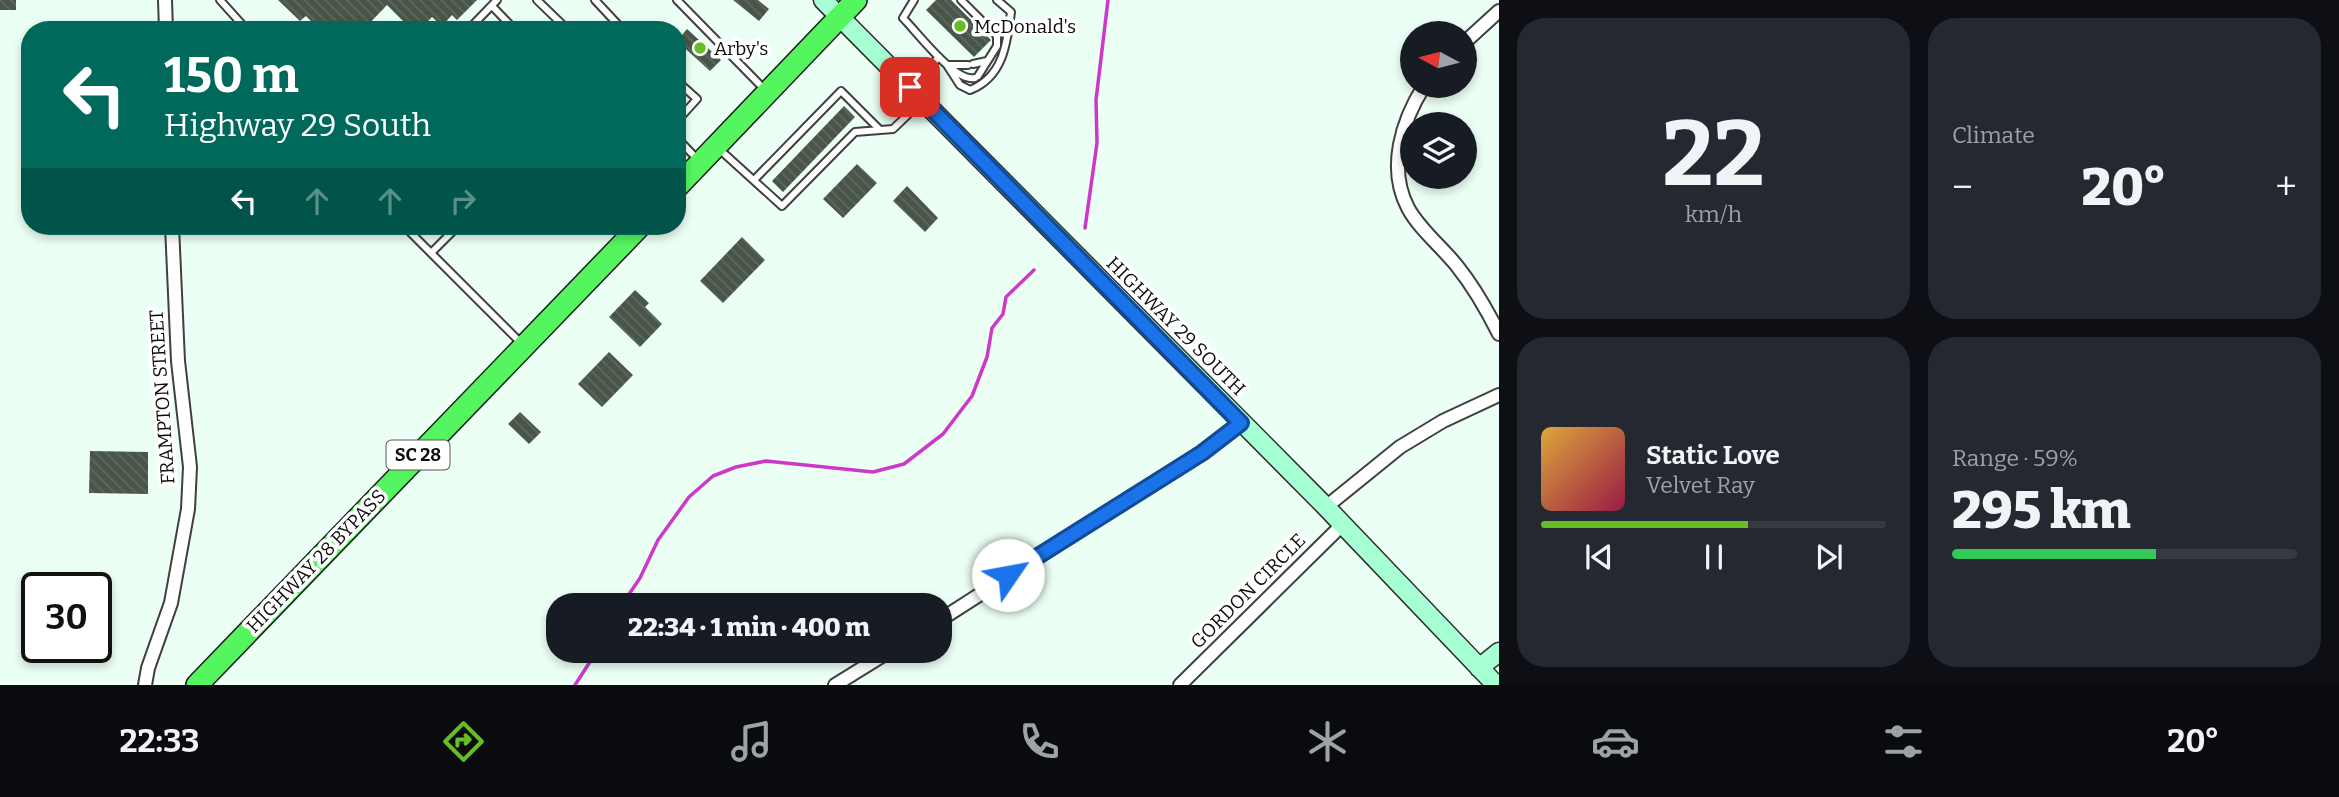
<!DOCTYPE html>
<html lang="en">
<head>
<meta charset="utf-8">
<style>
	body { margin:0; font-family:Bitter,serif; background:#242831; color:#f1f3f6; height:100vh; display:flex; flex-direction:column; font-size:26px; white-space:nowrap }
	* { box-sizing:border-box; margin:0 }
	p { font-size:23px; color:#9ea1a6 }
	.icon { flex:none; width:38px; height:38px; fill:none; stroke:currentColor; stroke-width:2; stroke-linecap:round; stroke-linejoin:round }
	.map { position:relative; flex:1; overflow:hidden }
	.side { display:flex; flex-direction:column; gap:18px; padding:18px; background:#0d0f14; width:840px }
	.side>* { flex:none }
	.hud { position:absolute; left:21px; top:21px; width:665px; height:214px; border-radius:28px; box-shadow:0 4px 10px #0003; background:#00695c; color:#fff; overflow:hidden }
	.needle { width:46px; rotate:277deg }
	.fabs { position:absolute; left:1400px; top:21px; display:grid; gap:14px }
	.fabs a { display:grid; place-items:center; width:77px; height:77px; border-radius:50%; background:#171b24; box-shadow:0 4px 10px #0003; font-size:35px }
	.speed { position:absolute; left:21px; top:572px; display:flex; gap:14px; font-size:35px; font-weight:700; text-align:center }
	.speed>* { display:grid; place-content:center; width:91px; height:91px; border-radius:50%; background:#171b24; box-shadow:0 4px 10px #0003; line-height:1 }
	.speed .limit { border:4px solid #111; border-radius:10px; background:#fff; color:#111 }
	.pin { position:absolute; display:grid; place-items:center; width:60px; height:60px; color:#fff; margin:-30px; border-radius:14px; box-shadow:0 4px 10px #0006 }
	.me { position:absolute; width:77px; margin:-38px; rotate:57deg; stroke-linejoin:round; filter:drop-shadow(0 0 5px #0008) }
	.turn { display:flex; align-items:center; gap:24px; height:147px; padding:0 28px; font-size:32px }
	.turn .icon { width:91px; height:91px; stroke-width:2.5 }
	.turn b { display:block; font-size:49px; line-height:60px }
	.lanes { display:flex; align-items:center; height:66px; padding:0 28px; background:#0003; justify-content:center; gap:35px; direction:ltr }
	.lanes .off { opacity:.35 }
	.big { font-size:52px; font-weight:800; line-height:1.1 }
	.side .card { flex:1; display:flex; flex-direction:column; justify-content:center; gap:10px; min-width:0; padding:0 24px; border-radius:28px; background:#242831 }
	.side .dial { align-items:center; gap:0 }
	.dial b { font-size:91px; line-height:1 }
	.song { display:flex; align-items:center; gap:21px }
	.cover { width:84px; height:84px; border-radius:10px; background:linear-gradient(135deg,hsl(40 70% 55%),hsl(340 70% 35%)) }
	.played { height:7px; border-radius:4px; background:linear-gradient(90deg,#66bd24 60%,#363941 60%) }
	.keys { display:flex; justify-content:space-around; direction:ltr }
	.heat { display:flex; justify-content:space-between; align-items:center; font-size:38px; direction:ltr }
	.charge { height:10px; border-radius:5px; background:linear-gradient(90deg,#34c759 59%,#363941 0) }
	.side .tiles { flex:1; display:grid; gap:18px; grid-template-columns:repeat(2,1fr) }
	.trip { position:absolute; left:546px; top:593px; width:406px; height:70px; border-radius:28px; background:#171b24; box-shadow:0 4px 10px #0003; font-weight:800; line-height:70px; text-align:center }
	.menu { display:flex; height:112px; justify-content:space-around; align-items:center; background:#090b0e; color:#9ea1a6 }
	.menu .icon { width:49px; height:49px }
	.menu .active { color:#66bd24 }
	.menu b { font-size:32px; color:#f1f3f6 }
	main { display:flex; flex:1; min-height:0 }
	.map>svg:first-child { display:block }
	.lines { fill:none; stroke-linecap:round; stroke-linejoin:round }
	.stream { stroke:#cd38cb; stroke-width:3.5 }
	.building { fill:url(#building-back-hatch) }
	.lane-casing { stroke:#404040; stroke-width:10 }
	.street-casing { stroke:#404040; stroke-width:16 }
	.secondary-casing { stroke:#2f2f2f; stroke-width:21 }
	.highway-casing { stroke:#1e1e1e; stroke-width:24 }
	.lane { stroke:#fff; stroke-width:6 }
	.street { stroke:#fff; stroke-width:12 }
	.secondary { stroke:#a7ffd4; stroke-width:18 }
	.highway { stroke:#55f560; stroke-width:21 }
	.route-casing { stroke:#114b97; stroke-width:18 }
	.route { stroke:#1a73e8; stroke-width:12 }
	.poi-dot { fill:#66bd24; stroke:#fff; stroke-width:2.5 }
	.labels { text-anchor:middle; dominant-baseline:central; stroke-width:7; stroke-linejoin:round; paint-order:stroke }
	.shield { fill:#fff; stroke:#565656; stroke-width:2 }
	.shield-label { font-size:18px; font-weight:bold; fill:#0d0d0d }
	.poi-label { font-size:19px; fill:#0d0d0d; stroke:#fff; text-anchor:start }
	.street-label { font-size:19px; fill:#0d0d0d; stroke:#fff }
</style>
</head>
<body>
<main>
<div class="map">
<svg width="1499" height="685" viewBox="0 0 1499 685">
	<defs>
		<pattern id="building-back-hatch" width="6" height="6" patternUnits="userSpaceOnUse" patternTransform="scale(1.75)"><rect width="6" height="6" fill="#495549"/><path d="M-1 5l2 2M0 0l6 6M5-1l2 2" fill="none" stroke="#5f685f"/></pattern>
	</defs>
	<rect width="100%" height="100%" fill="#ecfff4"/>
	<g class="lines">
		<path class="stream" d="M1085,228L1097,143L1096,100L1108,0
			M621,606L640,578L658,540L689,497L713,476L736,467L766,461L873,472L904,464L943,434L972,396L987,357L992,328L1003,314L1006,297L1034,270
			M575,685L597,651"/>
	</g>
	<path class="building" d="M0,0H16V10H0Z
		M278,0H477L457,20L452,15L442,26L432,17L419,30H412L387,5L363,30H320L306,16L300,21Z
		M733,0H758L769,9L759,21Z
		M936,0H951L991,40L974,57L926,10Z
		M687,29L721,60L710,71L677,41Z
		M844,106L855,117L783,192L772,181Z
		M857,164L877,183L843,218L823,199Z
		M907,186L938,218L925,232L893,201Z
		M742,237L765,260L723,303L700,281Z
		M635,290L649,303L645,307L662,324L640,347L609,317Z
		M609,352L633,375L602,407L578,384Z
		M520,412L541,432L529,444L508,424Z
		M90,451L148,452V494L89,493Z"/>
	<g class="lines">
		<defs>
			<path id="lane" d="M220,0L247,30
				M537,0L568,30
				M595,0L623,30
				M677,0L764,89
				M914,0L903,18C917,32 955,83 975,78
				M961,0L997,36V46L978,76
				M492,6L515,30
				M468,30L497,0
				M973,64L987,61
				M947,65L960,85L970,90C1003,77 1007,44 1011,12L997,0
				M949,65H968
				M677,81L697,99L677,121
				M911,86L939,57
				M677,138L698,160
				M718,148L782,206L855,132L893,129L920,103
				M754,180L841,91L880,130
				M404,226L521,343
				M431,253L458,226"/>
			<path id="street" d="M165,0L166,30
				M1465,42L1499,11
				M1424,86C1402,121 1387,168 1408,208C1420,230 1441,246 1457,266C1473,286 1487,310 1499,334
				M1326,507L1400,447L1443,421L1499,395
				M940,620L1202,452L1241,423
				M145,685L148,668L171,603L188,509L190,467L178,361L172,226
				M835,685L890,651
				M1180,685L1342,525"/>
			<path id="secondary" d="M823,0L1326,507L1496,685
				M1479,668L1499,652"/>
			<path id="highway" d="M677,187L856,0
				M197,685L640,226"/>
		</defs>
		<use href="#lane" class="lane-casing"/>
		<use href="#street" class="street-casing"/>
		<use href="#secondary" class="secondary-casing"/>
		<use href="#highway" class="highway-casing"/>
		<use href="#lane" class="lane"/>
		<use href="#street" class="street"/>
		<use href="#secondary" class="secondary"/>
		<use href="#highway" class="highway"/>
	</g>
	<g class="lines">
		<defs>
			<path id="route" d="M910,87L1241,423L1202,453L1008,575"/>
		</defs>
		<use href="#route" class="route-casing"/>
		<use href="#route" class="route"/>
	</g>
	<g class="poi-dot">
		<circle cx="960" cy="26" r="7"/>
		<circle cx="700" cy="48" r="7"/>
	</g>
	<g class="labels">
		<rect class="shield" x="386.5" y="440.5" width="63" height="29" rx="5"/>
		<g class="shield-label">
			<text x="418" y="455">SC 28</text>
		</g>
		<g class="poi-label">
			<text x="974" y="26">McDonald's</text>
			<text x="714" y="48">Arby's</text>
		</g>
		<g class="street-label">
			<text transform="translate(1176 326) rotate(45)">HIGHWAY 29 SOUTH</text>
			<text transform="translate(162 397) rotate(-94)">FRAMPTON STREET</text>
			<text transform="translate(316 561) rotate(-46)">HIGHWAY 28 BYPASS</text>
			<text transform="translate(1248 591) rotate(-45)">GORDON CIRCLE</text>
		</g>
	</g>
</svg>
<div class="fabs">
<a><svg class="needle" viewBox="-14 -14 28 28"><path d="M0-13l5 13h-10z" fill="#e53935"/><path d="M0 13l5-13h-10z" fill="#9ea1a6"/></svg></a>
<a><svg class="icon" aria-label="layers" viewBox="0 0 24 24"><path d="M12 4l9 5-9 5-9-5zM3 14l9 5 9-5"/></svg></a>
</div>
<div class="speed"><div class="limit">30</div></div>
<div class="pin" style="left:910px;top:87px;background:#d93025"><svg class="icon" aria-label="arrive" viewBox="0 0 24 24"><path d="M6 21V4h12l-3 4 3 4H6"/></svg></div>
<svg class="me" style="left:1008px;top:575px" viewBox="-20 -20 40 40"><circle r="19" fill="#fff"/><path d="M0-13L10 11 0 6-10 11z" fill="#1a73e8"/></svg>
<div class="trip">22:34 · 1 min · 400 m</div>
<div class="hud">
<div class="turn"><svg class="icon" aria-label="left" viewBox="0 0 24 24"><path d="M17 20v-9H6M10 6l-5 5 5 5"/></svg><div><b>150 m</b>Highway 29 South</div></div>
<div class="lanes"><svg class="icon" aria-label="left" viewBox="0 0 24 24"><path d="M17 20v-9H6M10 6l-5 5 5 5"/></svg><svg class="icon off" aria-label="ahead" viewBox="0 0 24 24"><path d="M12 20V5M6 11l6-6 6 6"/></svg><svg class="icon off" aria-label="ahead" viewBox="0 0 24 24"><path d="M12 20V5M6 11l6-6 6 6"/></svg><svg class="icon off" aria-label="right" viewBox="0 0 24 24"><path d="M7 20v-9h11M14 6l5 5-5 5"/></svg></div>
</div>
</div>
<section class="side">
<div class="tiles">
<div class="card dial"><b>22</b><p>km/h</p></div>
<div class="card"><p>Climate</p>
<div class="heat"><a>−</a><b class="big">20°</b><a>+</a></div>
</div>
<div class="card">
<div class="song"><i class="cover"></i><div><b>Static Love</b><p>Velvet Ray</p></div></div>
<div class="played"></div>
<div class="keys"><svg class="icon" aria-label="previous" viewBox="0 0 24 24"><path d="M18 5L8 12l10 7zM5 5v14"/></svg><svg class="icon" aria-label="pause" viewBox="0 0 24 24"><path d="M8 5v14M16 5v14"/></svg><svg class="icon" aria-label="next" viewBox="0 0 24 24"><path d="M6 5l10 7-10 7zM19 5v14"/></svg></div>
</div>
<div class="card"><p>Range · 59%</p><b class="big">295 km</b><div class="charge"></div></div>
</div>
</section>
</main>
<nav class="menu">
<b>22:33</b>
<svg class="icon active" aria-label="directions" viewBox="0 0 24 24"><path d="M12 3l9 9-9 9-9-9zM9 14v-3h6M13 9l2 2-2 2"/></svg>
<svg class="icon" aria-label="music" viewBox="0 0 24 24"><path d="M9 18V5l10-2v13"/><circle cx="6" cy="18" r="3"/><circle cx="16" cy="16" r="3"/></svg>
<svg class="icon" aria-label="phone" viewBox="0 0 24 24"><path d="M5 4h4l2 5-3 2q2 4 5 5l2-3 5 2v4C11 20 4 13 5 4z"/></svg>
<svg class="icon" aria-label="climate" viewBox="0 0 24 24"><path d="M12 3v18M4 7l16 10M4 17L20 7"/></svg>
<svg class="icon" aria-label="car" viewBox="0 0 24 24"><path d="M5 17H2v-5l4-1 3-4h7l3 4 3 1v5h-3M9 17h6M6 11h13"/><circle cx="7" cy="17" r="2"/><circle cx="17" cy="17" r="2"/></svg>
<svg class="icon" aria-label="filters" viewBox="0 0 24 24"><path d="M4 7h16M4 17h16"/><circle cx="9" cy="7" r="2"/><circle cx="15" cy="17" r="2"/></svg>
<b>20°</b>
</nav>
</body>
</html>
